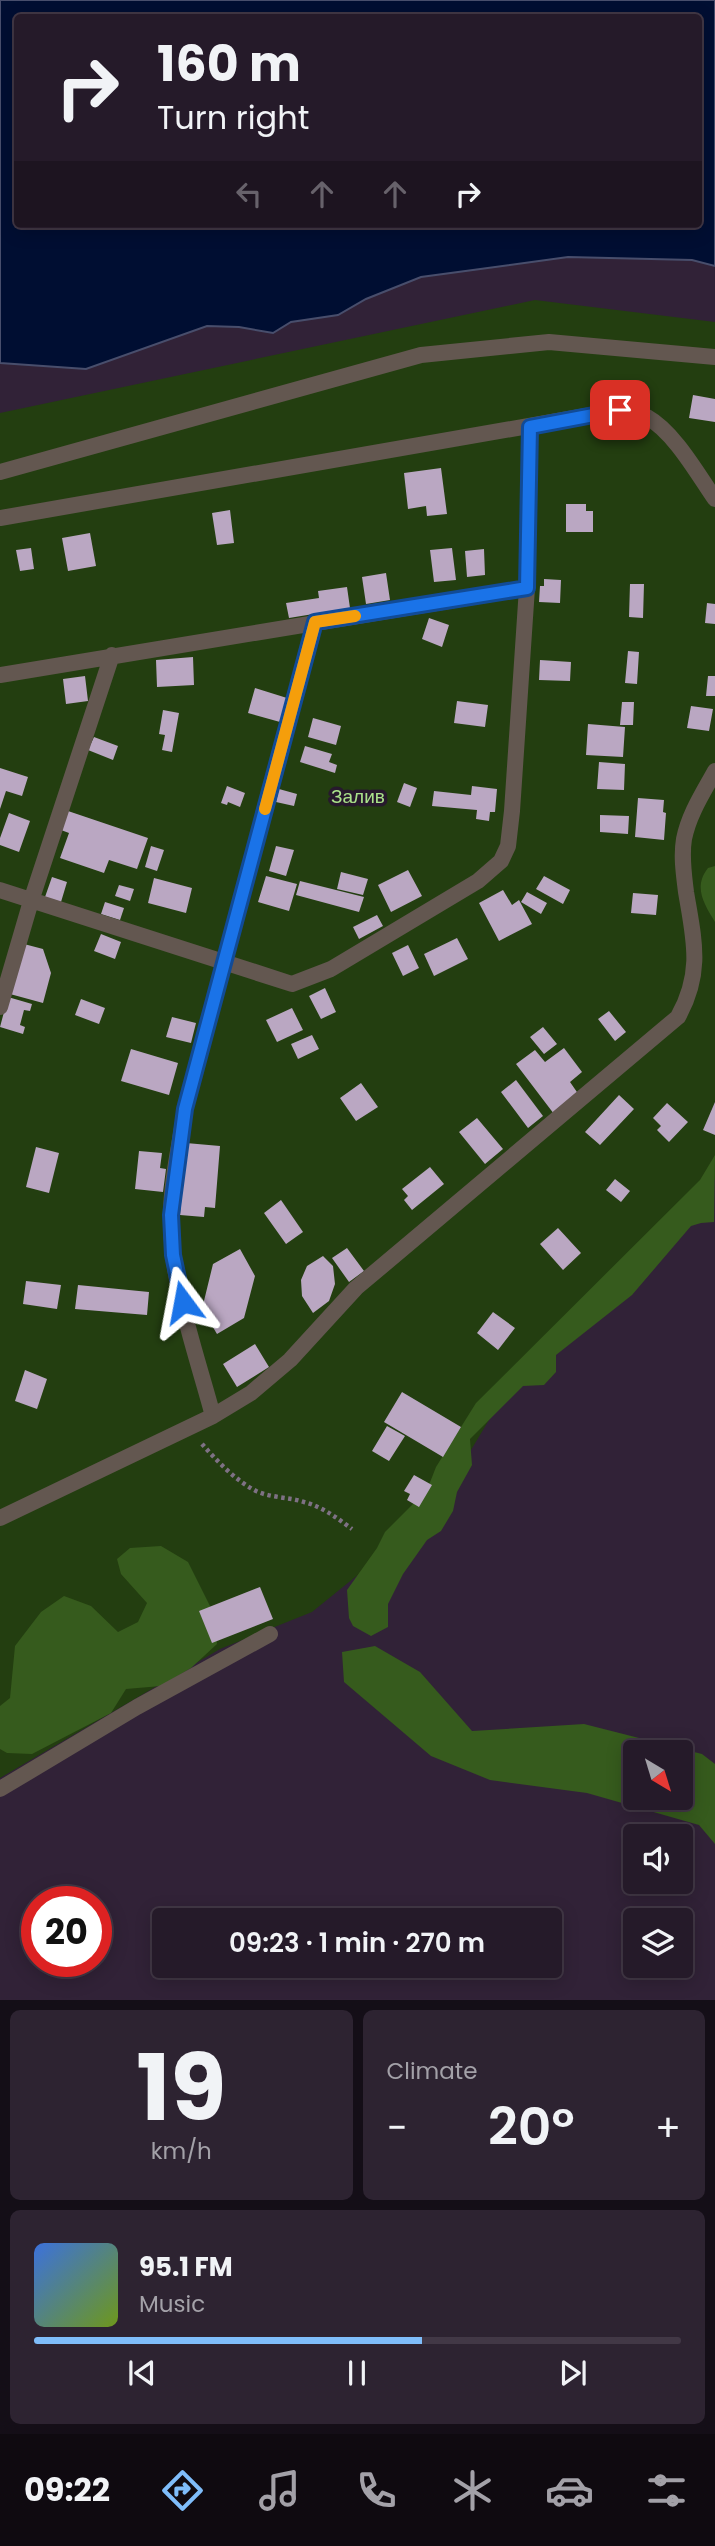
<!DOCTYPE html>
<html lang="en">
<head>
<meta charset="utf-8">
<style>
	body { margin:0; font-family:Poppins,sans-serif; background:#2d2331; color:#f1f3f6; height:100vh; display:flex; flex-direction:column; font-size:26px; white-space:nowrap }
	* { box-sizing:border-box; margin:0 }
	p { font-size:23px; color:#a3a1a8 }
	.icon { flex:none; width:38px; height:38px; fill:none; stroke:currentColor; stroke-width:2; stroke-linecap:round; stroke-linejoin:round }
	.map { position:relative; height:2000px; overflow:hidden }
	.side { display:flex; flex-direction:column; gap:10px; padding:10px; background:#140e17; flex:1 }
	.side>* { flex:none }
	.guide { position:absolute; left:14px; top:14px; width:688px; height:214px; border-radius:7px; box-shadow:0 4px 18px #0003,0 0 0 2px #423846; background:#251a29; color:#f1f3f6; overflow:hidden }
	.needle { width:46px; rotate:142deg }
	.tools { position:absolute; left:623px; top:1740px; display:grid; gap:14px }
	.tools a { display:grid; place-items:center; width:70px; height:70px; border-radius:7px; background:#251a29; box-shadow:0 4px 18px #0003,0 0 0 2px #423846; font-size:35px }
	.speed { position:absolute; left:21px; top:1886px; display:flex; gap:14px; font-size:35px; font-weight:700; text-align:center }
	.speed>* { display:grid; place-content:center; width:91px; height:91px; border-radius:50%; background:#251a29; box-shadow:0 4px 18px #0003,0 0 0 2px #423846; line-height:1 }
	.speed .limit { border:10px solid #d22; background:#fff; color:#111 }
	.pin { position:absolute; display:grid; place-items:center; width:60px; height:60px; color:#fff; margin:-30px; border-radius:14px; box-shadow:0 4px 10px #0006 }
	.me { position:absolute; width:77px; margin:-38px; rotate:347deg; stroke-linejoin:round; filter:drop-shadow(0 0 5px #0008) }
	.turn { display:flex; align-items:center; gap:24px; height:147px; padding:0 28px; font-size:32px }
	.turn .icon { width:91px; height:91px; stroke-width:2.5 }
	.turn b { display:block; font-size:49px; line-height:60px }
	.lanes { display:flex; align-items:center; height:66px; padding:0 28px; background:#0003; justify-content:center; gap:35px; direction:ltr }
	.lanes .off { opacity:.35 }
	.big { font-size:52px; font-weight:600; line-height:1.1 }
	.side .widget { flex:1; display:flex; flex-direction:column; justify-content:center; gap:10px; min-width:0; padding:0 24px; border-radius:10px; background:#2d2331 }
	.side .dial { align-items:center; gap:0 }
	.dial b { font-size:91px; line-height:1 }
	.song { display:flex; align-items:center; gap:21px }
	.cover { width:84px; height:84px; border-radius:10px; background:linear-gradient(135deg,hsl(220 70% 55%),hsl(80 70% 35%)) }
	.played { height:7px; border-radius:4px; background:linear-gradient(90deg,#7fbdfa 60%,#423846 60%) }
	.keys { display:flex; justify-content:space-around; direction:ltr }
	.heat { display:flex; justify-content:space-between; align-items:center; font-size:38px; direction:ltr }
	.side .tiles { flex:1; display:grid; gap:10px; grid-template-columns:1fr 1fr }
	.widget:last-child { grid-column:span 2 }
	.trip { position:absolute; left:152px; top:1908px; width:410px; height:70px; border-radius:7px; background:#251a29; box-shadow:0 4px 18px #0003,0 0 0 2px #423846; font-weight:600; line-height:70px; text-align:center }
	.dock { display:flex; height:112px; justify-content:space-around; align-items:center; background:#0f0a10; color:#a3a1a8 }
	.dock .icon { width:49px; height:49px }
	.dock .active { color:#7fbdfa }
	.dock b { font-size:32px; color:#f1f3f6 }
	.map>svg:first-child { display:block }
	.green { fill:#233e10 }
	.forest { fill:#365b1d; fill-rule:evenodd }
	.water { fill:#000e32; stroke:#484e6c; stroke-width:2; fill-rule:evenodd }
	.building { fill:#baa7c2 }
	.lines { fill:none; stroke-linecap:round; stroke-linejoin:round }
	.path { stroke:#7e7184; stroke-width:4.5; stroke-dasharray:3.5 3.5; stroke-linecap:butt }
	.lane { stroke:#635750; stroke-width:16 }
	.route-casing { stroke:#114b97; stroke-width:18 }
	.route { stroke:#1a73e8; stroke-width:12 }
	.slow { stroke:#f59e0b; stroke-width:12 }
	.labels { text-anchor:middle; dominant-baseline:central; stroke-width:7; stroke-linejoin:round; paint-order:stroke }
	.park-label { font-size:19px; fill:#abe38b; stroke:#27192d }
</style>
</head>
<body>
<div class="map">
<svg width="715" height="2000" viewBox="0 0 715 2000">
	<rect width="100%" height="100%" fill="#312237"/>
	<path class="green" d="M535,300L715,322V1179L510,1385L432,1515L312,1612L220,1649L0,1778V413Z"/>
	<path class="forest" d="M715,866V922C704,904 693,887 708,868Z
		M715,1155L714,1222L701,1223L691,1226L632,1295L556,1355V1372L544,1385L523,1386L470,1439L472,1465L457,1492L453,1511L441,1531L427,1540L403,1574L388,1604V1627L371,1636L353,1626L349,1618L347,1590L377,1548L385,1532L427,1490L436,1467L476,1403L700,1180Z
		M161,1546L188,1562L213,1612L217,1644L191,1668L161,1686L126,1689L111,1713L32,1754L7,1753L0,1749V1706L10,1698L15,1646L41,1612L64,1596L91,1606L118,1632L138,1622L147,1603L121,1574L117,1559L130,1548Z
		M375,1646L420,1672L472,1731L584,1724L702,1754L715,1764V1844L699,1825L587,1793L490,1780L431,1756L344,1682L342,1652ZM635,1752H681V1797H635Z"/>
	<path class="water" d="M0,0H715V266L692,260L568,257L421,277L366,299L338,315L291,322L273,333L239,327L207,326L86,369L0,363ZM18,18H698V224H18Z"/>
	<path class="building" d="M693,395L715,399V422L689,418Z
		M441,468L447,514L427,516L426,506L408,509L404,473Z
		M566,504H586V511H593V532H566Z
		M230,510L234,543L217,545L212,513Z
		M90,533L96,566L68,571L62,538Z
		M31,548L34,569L20,571L16,550Z
		M452,548L456,580L434,582L430,550Z
		M484,549L485,575L467,577L465,551Z
		M386,573L390,600L366,604L362,577Z
		M544,579L561,580L560,603L539,602L540,586H544Z
		M630,584H644L643,618L629,617Z
		M347,587L350,608L289,618L286,603L319,598L318,591Z
		M707,603L715,604V624L705,623Z
		M429,618L449,625L442,647L422,639Z
		M628,651L639,652L637,684L625,683Z
		M193,657L194,685L157,687L156,660Z
		M540,660L571,662L570,681L539,680Z
		M85,676L88,701L66,704L63,679Z
		M708,676H715V696H706Z
		M255,688L287,698L280,722L248,713Z
		M457,701L488,705L485,727L454,723Z
		M622,702H634L633,725H620Z
		M691,706L713,709L709,731L687,728Z
		M163,710L179,713L172,752L162,750L165,735L159,734Z
		M313,718L341,726L336,745L308,737Z
		M588,724L625,727L623,757L586,755Z
		M94,737L118,746L113,760L88,750Z
		M305,746L332,754L329,762L337,765L335,773L300,762Z
		M599,762L625,764L624,790L597,789Z
		M0,768L28,777L22,796L6,791L0,809Z
		M404,783L417,788L410,807L397,802Z
		M227,786L245,793L240,807L228,802L227,805L221,803Z
		M472,786L497,789L495,812H490L489,821L476,819L477,810L432,806L434,791L471,795Z
		M279,789L297,794L294,806L276,802Z
		M638,798L664,800L663,812L666,813L664,840L635,837Z
		M68,811L148,838L137,869L109,860L104,873L60,858L69,833L61,830Z
		M9,813L30,821L19,852L0,845V838Z
		M600,815L629,816L628,834L600,832Z
		M151,846L164,850L157,871L145,867Z
		M276,846L294,850L286,876L269,871Z
		M408,870L422,896L391,912L378,885Z
		M341,872L368,879L363,895L337,889Z
		M266,876L297,884L289,911L258,902Z
		M544,876L570,890L563,904L536,889Z
		M52,877L67,882L61,902L45,897Z
		M154,878L192,888L186,913L148,903Z
		M300,881L364,897L359,912L296,895Z
		M119,885L134,889L130,901L115,896Z
		M503,890L512,905L519,900L532,924L499,941L479,903Z
		M527,892L547,903L541,914L521,902Z
		M633,893L658,895L656,915L631,913Z
		M105,902L124,908L120,920L101,914Z
		M377,915L383,926L359,939L353,927Z
		M101,934L121,942L115,959L94,951Z
		M457,938L468,959L434,976L424,954Z
		M24,944L43,949L51,973L43,1003L10,994Z
		M408,945L419,968L403,976L392,953Z
		M325,988L336,1012L321,1019L309,996Z
		M8,997L32,1004L30,1011L24,1010L20,1025L25,1027L23,1034L0,1027Z
		M81,999L105,1008L99,1024L75,1015Z
		M292,1008L303,1030L277,1042L266,1020Z
		M609,1011L626,1032L615,1041L598,1019Z
		M172,1017L196,1023L191,1043L166,1037Z
		M543,1027L557,1044L544,1054L530,1037Z
		M312,1035L319,1049L298,1059L291,1044Z
		M564,1048L582,1072L570,1082L579,1095L554,1114L516,1064L535,1050L545,1062Z
		M131,1049L178,1063L169,1095L121,1081Z
		M516,1080L543,1116L528,1128L501,1092Z
		M361,1083L378,1107L356,1121L340,1098Z
		M619,1095L634,1109L600,1145L585,1132Z
		M715,1102V1135L703,1130Z
		M667,1103L688,1122L669,1142L657,1130L661,1126L653,1118Z
		M477,1118L503,1149L485,1164L459,1132Z
		M186,1143L220,1146L215,1208L205,1207L204,1217L180,1215Z
		M36,1147L59,1153L49,1193L26,1187Z
		M139,1151L162,1153L160,1168L166,1169L163,1192L135,1189Z
		M430,1167L444,1184L412,1210L404,1200L408,1196L402,1189Z
		M615,1179L630,1191L621,1202L606,1190Z
		M281,1200L303,1232L286,1244L264,1213Z
		M558,1228L581,1253L563,1270L540,1244Z
		M347,1248L364,1271L349,1282L332,1258Z
		M240,1249L255,1276L244,1318L217,1334L202,1309L213,1264Z
		M323,1256L333,1266L335,1284L329,1301L313,1313L302,1296L301,1280L307,1266Z
		M26,1281L61,1285L57,1309L23,1304Z
		M78,1285L149,1292L147,1315L75,1309Z
		M493,1312L515,1328L498,1350L477,1333Z
		M255,1344L269,1367L237,1387L223,1364Z
		M25,1370L47,1379L37,1409L15,1401Z
		M402,1392L461,1427L443,1457L384,1422Z
		M387,1426L405,1436L389,1461L372,1451Z
		M414,1475L432,1485L419,1507L407,1500L410,1494L404,1491Z
		M260,1587L273,1619L212,1643L199,1611Z"/>
	<g class="lines">
		<path class="path" d="M202,1444C217,1461 235,1480 256,1491C271,1498 289,1497 304,1502C323,1507 337,1518 352,1529"/>
		<path class="lane" d="M0,472L421,355L549,342L715,357
			M0,518L620,410C629,412 638,413 647,417C674,432 697,473 715,499
			M0,675L527,588
			M0,890L292,984L331,969L478,881L501,861L508,846L512,811L527,588L530,427
			M0,1007L31,901L112,655
			M213,1416C196,1352 170,1283 171,1216C171,1181 180,1144 185,1109L315,622
			M0,1518L213,1416L251,1393L290,1360L356,1288L678,1017C703,972 694,940 686,892C684,875 681,857 684,839C689,814 703,793 715,771
			M0,1789L137,1707L270,1634"/>
	</g>
	<g class="lines">
		<defs>
			<path id="route" d="M183,1302L173,1255L171,1215L185,1109L315,622L527,588L530,427L620,410"/>
		</defs>
		<use href="#route" class="route-casing"/>
		<use href="#route" class="route"/>
		<path class="slow" d="M265,809L315,622L355,616"/>
	</g>
	<g class="labels">
		<g class="park-label">
			<text x="358" y="796">Залив</text>
		</g>
	</g>
</svg>
<div class="tools">
<a><svg class="needle" viewBox="-14 -14 28 28"><path d="M0-13l5 13h-10z" fill="#e53935"/><path d="M0 13l5-13h-10z" fill="#a3a1a8"/></svg></a>
<a><svg class="icon" aria-label="sound" viewBox="0 0 24 24"><path d="M4 9h4l5-4v14l-5-4H4zM17 9q2 3 0 6"/></svg></a>
<a><svg class="icon" aria-label="layers" viewBox="0 0 24 24"><path d="M12 4l9 5-9 5-9-5zM3 14l9 5 9-5"/></svg></a>
</div>
<div class="speed"><div class="limit">20</div></div>
<div class="pin" style="left:620px;top:410px;background:#d93025"><svg class="icon" aria-label="arrive" viewBox="0 0 24 24"><path d="M6 21V4h12l-3 4 3 4H6"/></svg></div>
<svg class="me" style="left:183px;top:1302px" viewBox="-20 -20 40 40"><path d="M0-17L14 15 0 8-14 15z" fill="#1a73e8" stroke="#fff" stroke-width="4"/></svg>
<div class="trip">09:23 · 1 min · 270 m</div>
<div class="guide">
<div class="turn"><svg class="icon" aria-label="right" viewBox="0 0 24 24"><path d="M7 20v-9h11M14 6l5 5-5 5"/></svg><div><b>160 m</b>Turn right</div></div>
<div class="lanes"><svg class="icon off" aria-label="left" viewBox="0 0 24 24"><path d="M17 20v-9H6M10 6l-5 5 5 5"/></svg><svg class="icon off" aria-label="ahead" viewBox="0 0 24 24"><path d="M12 20V5M6 11l6-6 6 6"/></svg><svg class="icon off" aria-label="ahead" viewBox="0 0 24 24"><path d="M12 20V5M6 11l6-6 6 6"/></svg><svg class="icon" aria-label="right" viewBox="0 0 24 24"><path d="M7 20v-9h11M14 6l5 5-5 5"/></svg></div>
</div>
</div>
<section class="side">
<div class="tiles">
<div class="widget dial"><b>19</b><p>km/h</p></div>
<div class="widget"><p>Climate</p>
<div class="heat"><a>−</a><b class="big">20°</b><a>+</a></div>
</div>
<div class="widget">
<div class="song"><i class="cover"></i><div><b>95.1 FM</b><p>Music</p></div></div>
<div class="played"></div>
<div class="keys"><svg class="icon" aria-label="previous" viewBox="0 0 24 24"><path d="M18 5L8 12l10 7zM5 5v14"/></svg><svg class="icon" aria-label="pause" viewBox="0 0 24 24"><path d="M8 5v14M16 5v14"/></svg><svg class="icon" aria-label="next" viewBox="0 0 24 24"><path d="M6 5l10 7-10 7zM19 5v14"/></svg></div>
</div>
</div>
</section>
<nav class="dock">
<b>09:22</b>
<svg class="icon active" aria-label="directions" viewBox="0 0 24 24"><path d="M12 3l9 9-9 9-9-9zM9 14v-3h6M13 9l2 2-2 2"/></svg>
<svg class="icon" aria-label="music" viewBox="0 0 24 24"><path d="M9 18V5l10-2v13"/><circle cx="6" cy="18" r="3"/><circle cx="16" cy="16" r="3"/></svg>
<svg class="icon" aria-label="phone" viewBox="0 0 24 24"><path d="M5 4h4l2 5-3 2q2 4 5 5l2-3 5 2v4C11 20 4 13 5 4z"/></svg>
<svg class="icon" aria-label="climate" viewBox="0 0 24 24"><path d="M12 3v18M4 7l16 10M4 17L20 7"/></svg>
<svg class="icon" aria-label="car" viewBox="0 0 24 24"><path d="M5 17H2v-5l4-1 3-4h7l3 4 3 1v5h-3M9 17h6M6 11h13"/><circle cx="7" cy="17" r="2"/><circle cx="17" cy="17" r="2"/></svg>
<svg class="icon" aria-label="filters" viewBox="0 0 24 24"><path d="M4 7h16M4 17h16"/><circle cx="9" cy="7" r="2"/><circle cx="15" cy="17" r="2"/></svg>
</nav>
</body>
</html>
